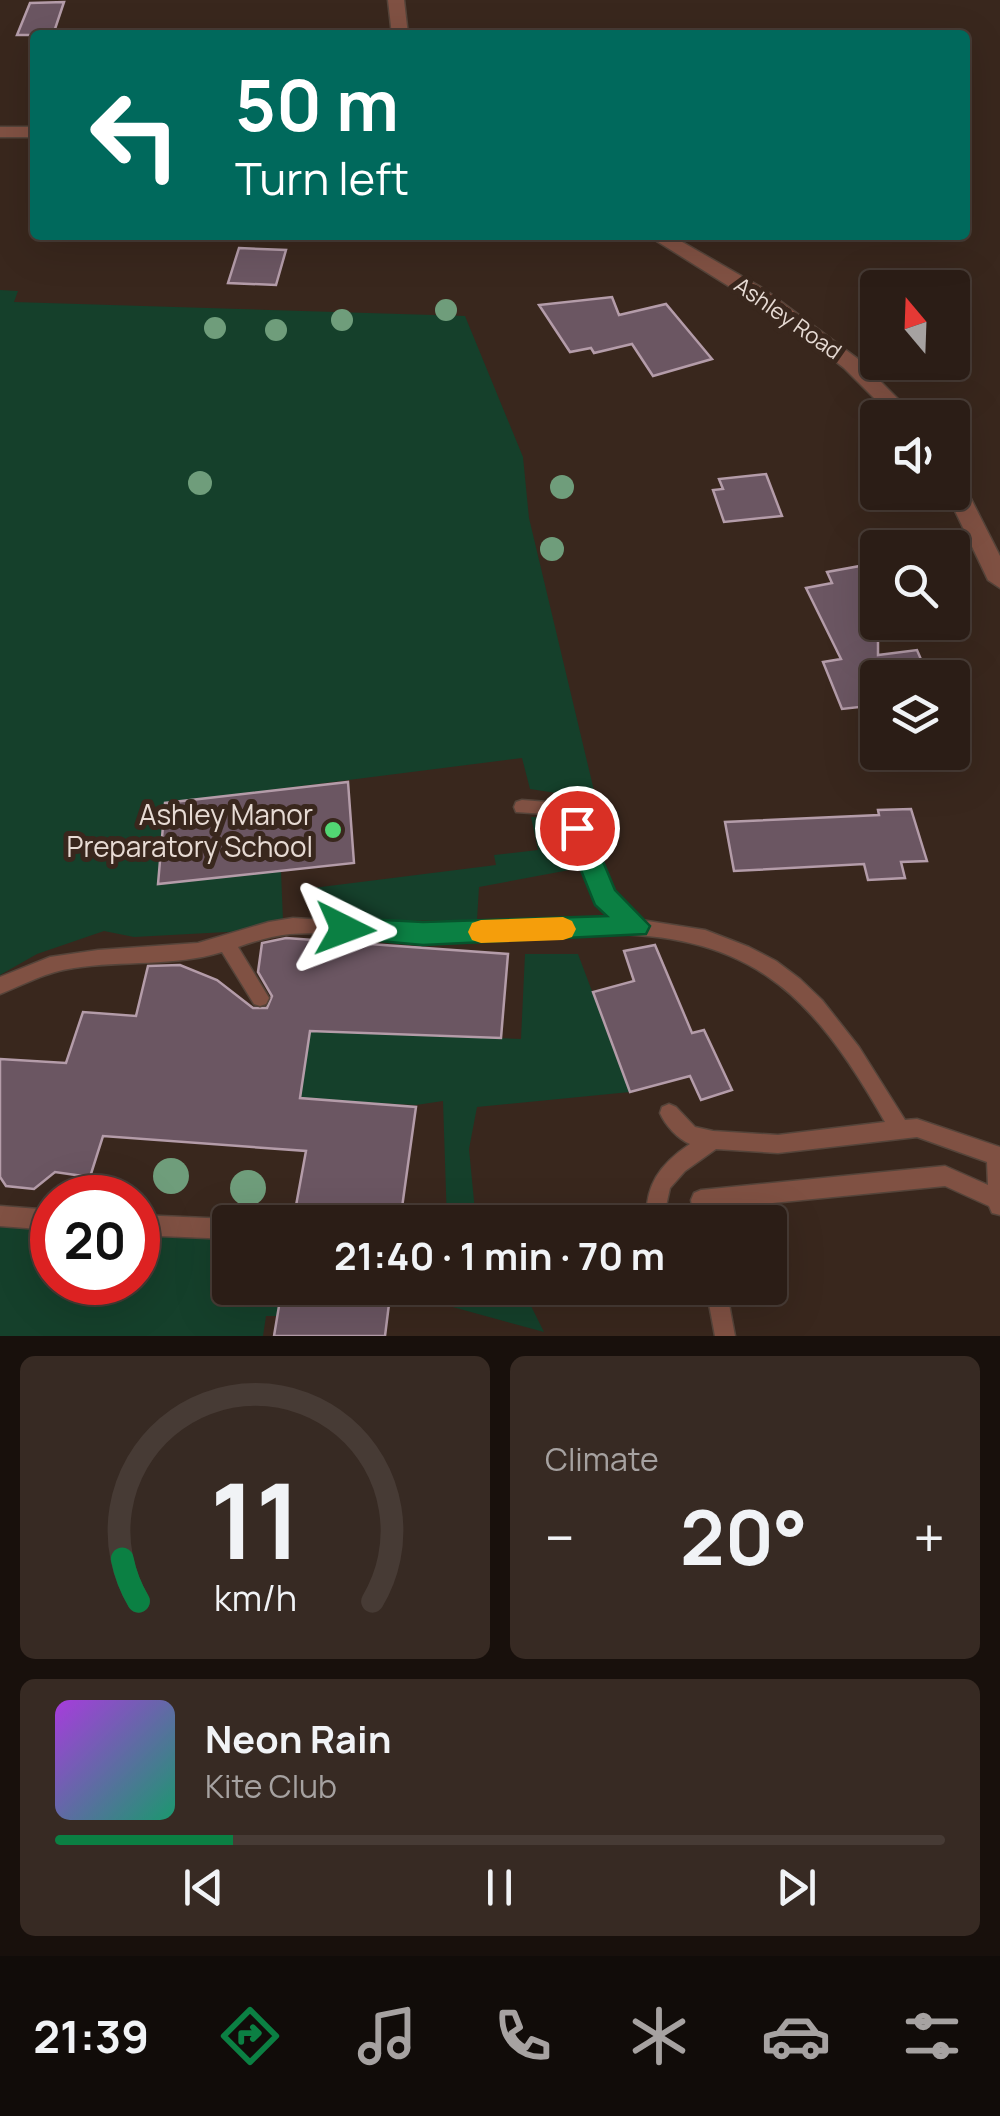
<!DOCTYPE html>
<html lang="en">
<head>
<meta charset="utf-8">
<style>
	body { margin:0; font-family:Manrope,sans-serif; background:#372a23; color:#f1f3f6; height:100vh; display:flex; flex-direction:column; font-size:38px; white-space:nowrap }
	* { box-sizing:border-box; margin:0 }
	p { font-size:32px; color:#a6a2a1 }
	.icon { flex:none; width:55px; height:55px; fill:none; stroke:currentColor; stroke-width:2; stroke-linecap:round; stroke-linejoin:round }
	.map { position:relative; height:1336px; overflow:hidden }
	.panel { display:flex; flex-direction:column; gap:20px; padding:20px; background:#18100c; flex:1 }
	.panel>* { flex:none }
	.guide { position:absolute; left:30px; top:30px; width:940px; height:210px; border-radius:10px; box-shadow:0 10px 40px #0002,0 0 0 2px #473b35; background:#00695c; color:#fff; overflow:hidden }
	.needle { width:65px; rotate:341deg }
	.fabs { position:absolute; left:860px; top:270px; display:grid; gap:20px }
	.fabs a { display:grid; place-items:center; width:110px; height:110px; border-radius:10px; background:#2b1d16; box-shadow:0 10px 40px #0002,0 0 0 2px #473b35; font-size:50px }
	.speed { position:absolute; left:30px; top:1175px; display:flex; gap:20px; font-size:50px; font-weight:700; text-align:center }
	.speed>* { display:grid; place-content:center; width:130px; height:130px; border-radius:50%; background:#2b1d16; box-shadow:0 10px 40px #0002,0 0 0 2px #473b35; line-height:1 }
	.speed .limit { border:15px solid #d22; background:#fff; color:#111 }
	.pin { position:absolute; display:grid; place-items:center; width:85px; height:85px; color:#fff; margin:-42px; border:5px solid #fff; border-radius:50%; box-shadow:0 2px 10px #0007 }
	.me { position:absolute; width:110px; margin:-55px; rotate:93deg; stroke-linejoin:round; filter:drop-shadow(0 0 8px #0008) }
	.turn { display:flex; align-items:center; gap:35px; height:210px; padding:0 40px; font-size:45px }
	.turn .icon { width:130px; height:130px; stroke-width:2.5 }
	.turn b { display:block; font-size:70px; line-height:85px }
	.big { font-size:75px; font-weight:700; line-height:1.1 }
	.panel .tile { flex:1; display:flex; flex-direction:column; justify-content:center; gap:15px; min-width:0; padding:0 35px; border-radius:15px; background:#372a23 }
	.panel .dial { align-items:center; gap:0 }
	.dial svg { height:260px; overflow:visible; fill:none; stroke:#473b35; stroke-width:7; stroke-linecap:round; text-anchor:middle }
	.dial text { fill:#f1f3f6; stroke:none }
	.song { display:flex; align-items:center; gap:30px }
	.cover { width:120px; height:120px; border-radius:15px; background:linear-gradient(135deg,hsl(280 70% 55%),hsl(160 70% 35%)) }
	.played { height:10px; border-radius:5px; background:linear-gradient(90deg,#0b8043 20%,#473b35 20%) }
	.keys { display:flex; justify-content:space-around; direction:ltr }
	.heat { display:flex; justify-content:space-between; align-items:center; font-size:55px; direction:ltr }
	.panel .tiles { flex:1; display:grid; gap:20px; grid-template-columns:1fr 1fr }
	.tile:last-child { grid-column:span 2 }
	.trip { position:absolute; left:212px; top:1205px; width:575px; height:100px; border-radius:10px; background:#2b1d16; box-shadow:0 10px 40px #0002,0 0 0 2px #473b35; font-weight:700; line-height:100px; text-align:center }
	.tabs { display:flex; height:160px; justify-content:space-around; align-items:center; background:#110c09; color:#a6a2a1 }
	.tabs .icon { width:70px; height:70px }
	.tabs .active { color:#0b8043 }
	.tabs b { font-size:45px; color:#f1f3f6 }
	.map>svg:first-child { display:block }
	.green { fill:#15402b }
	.building { fill:#6b5662; stroke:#b49ca9; stroke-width:2.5 }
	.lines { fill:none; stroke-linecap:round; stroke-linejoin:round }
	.lane-casing { stroke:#55443a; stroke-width:3 }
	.street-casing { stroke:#55443a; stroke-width:3 }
	.lane { fill:#805143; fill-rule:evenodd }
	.street { fill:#805143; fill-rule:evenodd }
	.tree { fill:#6f9d7b }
	.route { fill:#0b8043; stroke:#07532c; stroke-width:2.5 }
	.slow { fill:#f59e0b }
	.poi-dot { fill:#52d673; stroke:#39271d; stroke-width:4 }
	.labels { text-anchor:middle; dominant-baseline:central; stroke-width:10; stroke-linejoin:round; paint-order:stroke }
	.far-street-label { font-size:22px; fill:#e7dbd4; stroke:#39271d }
	.poi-label { font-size:28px; fill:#e7dbd4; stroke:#39271d; text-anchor:end }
</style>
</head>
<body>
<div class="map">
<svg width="1000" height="1336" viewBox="0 0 1000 1336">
	<rect width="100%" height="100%" fill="#39271d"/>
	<path class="green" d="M0,290L18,291L14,302L465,316L523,457L529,518L596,799L530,789L522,758L166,803L159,883L281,871L283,921L245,931L134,937L104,931L37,954L0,975Z
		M531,817L558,818L580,868L479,887L477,920L314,921L313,888L496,865L494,855L538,850Z
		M525,954H578L630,1092L477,1107L469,1149L476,1222H447L443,1101L416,1105L300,1099L310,1031L521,1039Z
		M0,1227L52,1228V1282H138V1231L230,1235V1288H282L277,1316H266L263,1336H0Z
		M448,1288H522L544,1332L449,1306Z"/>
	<path class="building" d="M64,2L53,35H17L30,3Z
		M239,248L286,250L276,285L228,283Z
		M612,297L619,315L666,304L712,359L653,376L632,344L594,353L591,348L570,352L539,305Z
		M766,474L782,516L724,522L713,490L723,489L719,479Z
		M860,566L878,599V655L917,650L929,678H878V705L842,709L823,662L841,659L806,588L832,583L827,572Z
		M348,782L354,863L158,884L165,803Z
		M911,809L927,861L901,862L905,878L868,880L864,864L734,871L725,822L879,815L878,810Z
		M286,938L508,954L501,1038L310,1031L300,1098L416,1107L400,1222H293L306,1151L103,1136L90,1177L55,1172L34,1189L6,1186L0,1177V1059L66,1063L83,1012L136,1016L148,966L180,965L217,980L253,1008H267L272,996L258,972L262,943Z
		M655,945L692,1033L704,1030L732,1090L701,1100L690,1076L630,1092L593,992L634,981L624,951Z
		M282,1288H391L385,1336H274Z"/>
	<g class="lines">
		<defs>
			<path id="lane" d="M522,800L573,804L595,847L611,893L641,920L705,930L749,947L776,961L800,979L822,1000L859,1047L905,1120L917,1119L1000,1147V1215L992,1213L989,1206L945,1186L712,1209L715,1222H695L691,1200L694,1193L701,1190L945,1166L988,1185L987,1162L917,1137L778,1153L716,1149L685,1171L670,1188L666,1206L667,1222H647C644,1186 660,1164 690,1144C678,1139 665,1125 660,1113L662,1107L669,1104L676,1107L695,1127L713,1131L778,1135L885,1122C809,988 747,930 585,934C535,935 484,941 434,941C386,942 338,930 290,934C272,936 255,941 238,947L269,998L266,1004L260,1006L254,1004L222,952C174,967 123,960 74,968C46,972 25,984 0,994V977L50,957L98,950L198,943L269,922L293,918L422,926L616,919L598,902L579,848L562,815L516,812L514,807L516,802Z
				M0,1206L52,1210V1230L0,1226Z
				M281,1206L288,1209L291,1216L288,1222H246L249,1215Z
				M138,1215L230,1219L237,1222H230V1239L138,1235Z
				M706,1288H726L735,1336H715Z"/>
			<path id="street" d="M388,0H404L408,35H392Z
				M0,127H35V137H0Z
				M647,235H670L764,289L858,359L917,418H894L844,368L783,320Z
				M952,476L963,483L1000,556V588L988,580L946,492H952Z"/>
		</defs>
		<use href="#lane" class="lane-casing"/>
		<use href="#street" class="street-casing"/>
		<use href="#lane" class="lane"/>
		<use href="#street" class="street"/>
	</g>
	<g class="tree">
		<circle cx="446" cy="310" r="11"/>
		<circle cx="342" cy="320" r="11"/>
		<circle cx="215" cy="328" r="11"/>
		<circle cx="276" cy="330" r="11"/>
		<circle cx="200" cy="483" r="12"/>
		<circle cx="562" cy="487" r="12"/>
		<circle cx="552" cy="549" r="12"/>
		<circle cx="171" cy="1176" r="18"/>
		<circle cx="248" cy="1188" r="18"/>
	</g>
	<path class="route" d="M577,818L586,821L615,890L650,926L646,934L423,945L336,937L332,929L336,921L345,918L423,922L607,916L595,905L564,828L568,821Z"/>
	<path class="slow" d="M563,917L572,921L576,929L572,937L563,940L481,943L472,940L468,932L472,923L481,920Z"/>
	<circle class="poi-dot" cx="333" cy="830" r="10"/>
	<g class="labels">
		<g class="far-street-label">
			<text transform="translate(788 318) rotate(35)">Ashley Road</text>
		</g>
		<g class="poi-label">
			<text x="313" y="814">Ashley Manor<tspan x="313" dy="32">Preparatory School</tspan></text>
		</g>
	</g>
</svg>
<div class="fabs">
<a><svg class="needle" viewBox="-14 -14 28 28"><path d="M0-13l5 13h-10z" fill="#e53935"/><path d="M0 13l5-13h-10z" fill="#a6a2a1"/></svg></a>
<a><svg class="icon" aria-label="sound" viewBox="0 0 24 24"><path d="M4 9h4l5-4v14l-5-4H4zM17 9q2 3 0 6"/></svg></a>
<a><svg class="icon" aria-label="search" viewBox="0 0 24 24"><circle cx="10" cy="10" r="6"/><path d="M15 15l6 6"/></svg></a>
<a><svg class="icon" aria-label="layers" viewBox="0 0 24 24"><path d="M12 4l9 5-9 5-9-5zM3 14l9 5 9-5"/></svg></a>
</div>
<div class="speed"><div class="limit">20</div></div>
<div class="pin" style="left:577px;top:828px;background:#d93025"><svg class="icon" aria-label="arrive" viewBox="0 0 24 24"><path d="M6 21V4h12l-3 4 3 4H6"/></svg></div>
<svg class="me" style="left:345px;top:929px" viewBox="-20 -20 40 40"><path d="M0-17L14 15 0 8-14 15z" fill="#0b8043" stroke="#fff" stroke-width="4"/></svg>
<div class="trip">21:40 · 1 min · 70 m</div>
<div class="guide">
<div class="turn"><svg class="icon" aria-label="left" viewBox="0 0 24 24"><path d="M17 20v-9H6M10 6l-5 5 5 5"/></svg><div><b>50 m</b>Turn left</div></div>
</div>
</div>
<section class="panel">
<div class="tiles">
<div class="tile dial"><svg viewBox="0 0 100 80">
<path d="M14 69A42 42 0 1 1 86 69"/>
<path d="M14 69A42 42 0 0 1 9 56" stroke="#0b8043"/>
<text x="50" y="56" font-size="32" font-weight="700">11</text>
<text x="50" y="72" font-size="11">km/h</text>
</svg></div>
<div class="tile"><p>Climate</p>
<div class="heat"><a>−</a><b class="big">20°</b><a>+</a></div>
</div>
<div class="tile">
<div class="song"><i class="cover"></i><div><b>Neon Rain</b><p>Kite Club</p></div></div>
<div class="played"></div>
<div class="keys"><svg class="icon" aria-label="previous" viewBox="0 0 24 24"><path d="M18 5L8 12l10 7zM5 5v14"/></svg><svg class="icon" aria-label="pause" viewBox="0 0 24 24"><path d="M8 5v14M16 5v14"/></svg><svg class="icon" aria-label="next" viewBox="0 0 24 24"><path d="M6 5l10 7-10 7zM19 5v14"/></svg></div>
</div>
</div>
</section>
<nav class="tabs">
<b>21:39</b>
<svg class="icon active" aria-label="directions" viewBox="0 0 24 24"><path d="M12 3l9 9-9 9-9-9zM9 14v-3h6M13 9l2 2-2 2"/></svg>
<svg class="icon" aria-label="music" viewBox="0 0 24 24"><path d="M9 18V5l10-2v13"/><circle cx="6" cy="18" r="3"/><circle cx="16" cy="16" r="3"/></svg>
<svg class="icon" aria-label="phone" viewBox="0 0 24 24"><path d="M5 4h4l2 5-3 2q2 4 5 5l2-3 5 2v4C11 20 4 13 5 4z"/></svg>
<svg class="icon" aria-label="climate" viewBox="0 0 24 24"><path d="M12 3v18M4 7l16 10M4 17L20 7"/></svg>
<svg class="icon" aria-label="car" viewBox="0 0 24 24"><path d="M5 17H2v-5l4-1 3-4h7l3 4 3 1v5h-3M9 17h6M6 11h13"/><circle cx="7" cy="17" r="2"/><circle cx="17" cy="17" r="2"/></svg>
<svg class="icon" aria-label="filters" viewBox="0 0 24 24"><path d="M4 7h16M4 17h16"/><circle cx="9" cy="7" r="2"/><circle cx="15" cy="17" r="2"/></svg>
</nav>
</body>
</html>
